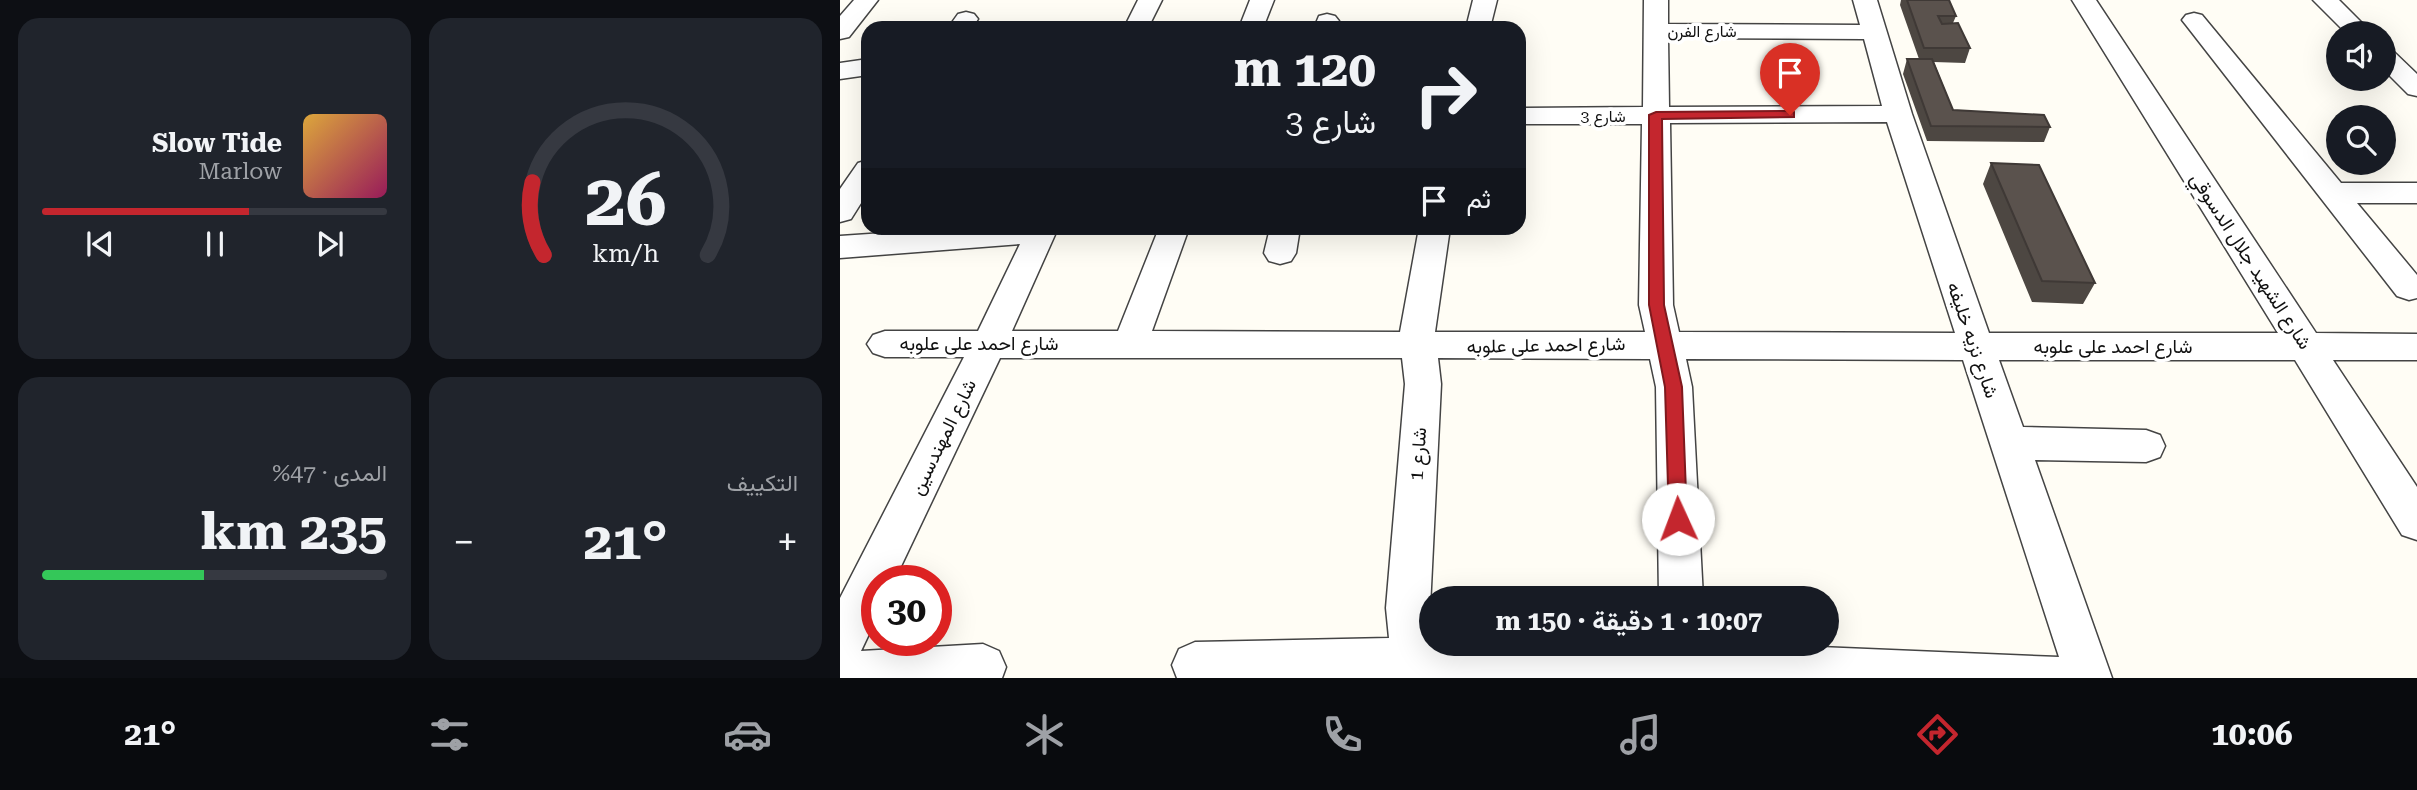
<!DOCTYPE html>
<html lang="ar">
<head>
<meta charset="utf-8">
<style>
	body { margin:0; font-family:"Roboto Serif",Vazirmatn,serif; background:#20242c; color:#f1f3f6; direction:rtl; height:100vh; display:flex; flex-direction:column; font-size:26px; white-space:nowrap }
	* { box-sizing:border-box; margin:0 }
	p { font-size:23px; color:#9ea1a6 }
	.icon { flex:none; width:38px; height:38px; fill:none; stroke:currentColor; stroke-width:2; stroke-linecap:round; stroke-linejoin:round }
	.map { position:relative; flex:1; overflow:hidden; direction:ltr }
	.panel { display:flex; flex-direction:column; gap:18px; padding:18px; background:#0d0f14; width:840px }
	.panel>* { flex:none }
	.hud { position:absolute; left:21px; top:21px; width:665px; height:214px; border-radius:21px; box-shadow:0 7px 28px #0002; direction:rtl; background:#171b24; color:#f1f3f6; overflow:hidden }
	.controls { position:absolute; left:1486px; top:21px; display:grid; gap:14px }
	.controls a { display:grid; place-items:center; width:70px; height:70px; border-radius:50%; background:#171b24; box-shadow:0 7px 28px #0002; font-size:35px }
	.speed { position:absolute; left:21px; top:565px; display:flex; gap:14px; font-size:35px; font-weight:700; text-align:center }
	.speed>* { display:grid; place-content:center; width:91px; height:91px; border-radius:50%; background:#171b24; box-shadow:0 7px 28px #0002; line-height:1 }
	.speed .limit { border:10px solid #d22; background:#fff; color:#111 }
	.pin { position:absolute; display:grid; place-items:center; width:60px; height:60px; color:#fff; margin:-72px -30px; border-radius:50% 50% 50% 0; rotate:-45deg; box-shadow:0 0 7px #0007 }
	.pin .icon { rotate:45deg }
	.me { position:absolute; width:77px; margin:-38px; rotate:358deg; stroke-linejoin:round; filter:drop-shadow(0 0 5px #0008) }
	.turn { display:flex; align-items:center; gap:24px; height:147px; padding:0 35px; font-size:32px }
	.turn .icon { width:91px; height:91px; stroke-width:2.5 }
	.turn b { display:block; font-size:49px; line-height:60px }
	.then { display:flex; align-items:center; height:66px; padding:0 35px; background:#0003; gap:14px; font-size:26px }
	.big { font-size:52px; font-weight:700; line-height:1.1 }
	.panel .card { flex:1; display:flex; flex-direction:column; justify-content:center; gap:10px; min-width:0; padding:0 24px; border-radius:21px; background:#20242c }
	.panel .dial { align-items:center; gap:0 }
	.dial svg { height:182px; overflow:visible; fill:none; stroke:#363941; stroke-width:7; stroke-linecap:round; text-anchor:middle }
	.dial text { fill:#f1f3f6; stroke:none }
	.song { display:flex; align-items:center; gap:21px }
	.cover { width:84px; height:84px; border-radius:10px; background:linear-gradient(135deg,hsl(40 70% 55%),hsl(330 70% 35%)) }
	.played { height:7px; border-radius:4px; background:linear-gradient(90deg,#c4262e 60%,#363941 60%) }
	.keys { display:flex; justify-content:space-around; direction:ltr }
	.heat { display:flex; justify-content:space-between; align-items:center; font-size:38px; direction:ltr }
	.charge { height:10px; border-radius:5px; background:linear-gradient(90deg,#34c759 47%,#363941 0) }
	.panel .tiles { flex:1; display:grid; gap:18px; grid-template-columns:repeat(2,1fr) }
	.trip { position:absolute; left:579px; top:586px; width:420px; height:70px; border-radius:35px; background:#171b24; box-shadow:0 7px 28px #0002; font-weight:700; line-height:70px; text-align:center; direction:rtl }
	.menu { display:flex; height:112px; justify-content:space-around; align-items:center; background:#090b0e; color:#9ea1a6 }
	.menu .icon { width:49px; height:49px }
	.menu .active { color:#c4262e }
	.menu b { font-size:32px; color:#f1f3f6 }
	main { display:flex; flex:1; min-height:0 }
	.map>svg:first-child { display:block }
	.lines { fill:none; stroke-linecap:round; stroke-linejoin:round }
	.minor-casing { stroke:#444; stroke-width:3 }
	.minor { fill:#fff; fill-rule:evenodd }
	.wall { fill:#4d4742 }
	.building { fill:#5a524d; stroke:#3f3936; stroke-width:2 }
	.route { fill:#c4262e; stroke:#7f191e; stroke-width:2 }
	.labels { text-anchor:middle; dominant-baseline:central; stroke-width:7; stroke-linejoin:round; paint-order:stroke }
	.far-street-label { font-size:16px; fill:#111; stroke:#fff }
	.street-label { font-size:19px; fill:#111; stroke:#fff }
</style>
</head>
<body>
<main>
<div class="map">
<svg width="1577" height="678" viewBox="0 0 1577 678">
	<rect width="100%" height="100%" fill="#fffdf5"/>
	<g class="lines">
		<defs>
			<path id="minor" d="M14,0H38L9,37L0,39V16Z
				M298,0H322L308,28H284Z
				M410,0H434L423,28H399Z
				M633,0H657L650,28H626Z
				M804,0H828V24L1020,25L1013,0H1037L1072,114L1149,333H1438L1232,0H1256L1476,333L1577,334V360H1493L1577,487V540L1562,535L1455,360H1159L1183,427L1306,430L1320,435L1325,446L1320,457L1306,462L1195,460L1272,678H337L332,665L339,649L355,642L549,638L546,608L565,384L562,358H160L54,581H37V617L21,651L143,644L159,651L166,667L162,678H0V598L124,357H45L33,353L27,344L33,335L45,331H138L180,244L0,258V236L117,228H218L172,331H278L319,228H349L312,331L560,332L579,228H610L595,332H805L799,305L802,124H679V108L803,107ZM828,38L1024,39L1042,106L829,107ZM1047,122L1115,333L839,332L833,305L830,123ZM598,358L810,359L816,387L819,598H863L852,387L846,359L1123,360L1219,657L906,644H592L590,608L601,384Z
				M1473,0H1499L1532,33H1506Z
				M126,12L134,14L138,19L132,28H108L118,14Z
				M1354,13L1362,15L1501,183H1577V203H1517L1577,275V298L1569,300L1557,296L1346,25L1342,20L1346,15Z
				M487,14L495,16L499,21L498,28H474L479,16Z
				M1544,48L1553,51L1577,74V96L1568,94L1544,70Z
				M28,59V75L0,79V63Z
				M28,160V192L11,219L0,222V189L18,163Z
				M430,228H460L456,253L451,261L440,264L429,261L424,253Z"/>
		</defs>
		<use href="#minor" class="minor-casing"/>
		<use href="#minor" class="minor"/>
	</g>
	<path class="wall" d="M1061,0H1109L1116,16L1113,23L1130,48L1125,63L1094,62L1113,110L1210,127L1204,142L1087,141L1063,74L1067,59H1079L1060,5Z
		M1151,163L1255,283L1243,304L1192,302L1143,184Z"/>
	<path class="building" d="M1067,0H1109L1116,16H1098L1102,24L1118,23L1130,48H1084Z
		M1067,59H1092L1113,110L1204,115L1210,127L1091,126Z
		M1151,163L1199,165L1255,283L1202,281Z"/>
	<path class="route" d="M950,111L954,112V117L822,119L824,305L842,387L847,519L845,525L838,527L831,525L829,519L825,387L809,305V115L816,112Z"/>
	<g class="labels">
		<g class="far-street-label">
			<text x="862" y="31">شارع الفرن</text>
			<text x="763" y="116">شارع 3</text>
		</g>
		<g class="street-label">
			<text transform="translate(1411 261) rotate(57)">شارع الشهيد جلال الدسوقي</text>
			<text transform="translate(1133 340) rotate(71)">شارع نزيه خليفه</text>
			<text x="139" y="343">شارع احمد على علوبه</text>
			<text transform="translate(706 345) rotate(-1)">شارع احمد على علوبه</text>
			<text x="1273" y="346">شارع احمد على علوبه</text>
			<text transform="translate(103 437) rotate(-64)">شارع المهندسين</text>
			<text transform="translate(578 454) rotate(-86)">شارع 1</text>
		</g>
	</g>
</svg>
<div class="controls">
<a><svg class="icon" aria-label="sound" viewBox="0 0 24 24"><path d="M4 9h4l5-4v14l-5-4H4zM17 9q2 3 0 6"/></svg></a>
<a><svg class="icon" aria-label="search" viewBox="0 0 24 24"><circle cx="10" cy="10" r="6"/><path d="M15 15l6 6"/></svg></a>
</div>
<div class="speed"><div class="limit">30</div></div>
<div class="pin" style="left:950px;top:115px;background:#d93025"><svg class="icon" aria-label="arrive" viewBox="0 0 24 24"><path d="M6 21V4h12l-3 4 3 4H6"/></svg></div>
<svg class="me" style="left:838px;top:519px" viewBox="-20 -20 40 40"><circle r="19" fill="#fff"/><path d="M0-13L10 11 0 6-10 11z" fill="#c4262e"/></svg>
<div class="trip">10:07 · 1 دقيقة · 150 m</div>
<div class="hud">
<div class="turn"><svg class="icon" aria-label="right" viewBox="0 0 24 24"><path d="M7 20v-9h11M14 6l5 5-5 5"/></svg><div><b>120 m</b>شارع 3</div></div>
<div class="then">ثم<svg class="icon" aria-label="arrive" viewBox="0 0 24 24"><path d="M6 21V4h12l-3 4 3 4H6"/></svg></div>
</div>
</div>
<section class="panel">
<div class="tiles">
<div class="card dial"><svg viewBox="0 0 100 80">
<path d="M14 69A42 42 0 1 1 86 69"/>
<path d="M14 69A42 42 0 0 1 9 37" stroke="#c4262e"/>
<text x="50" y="56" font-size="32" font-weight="700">26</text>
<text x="50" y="72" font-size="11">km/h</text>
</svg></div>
<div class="card">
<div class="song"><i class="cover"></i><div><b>Slow Tide</b><p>Marlow</p></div></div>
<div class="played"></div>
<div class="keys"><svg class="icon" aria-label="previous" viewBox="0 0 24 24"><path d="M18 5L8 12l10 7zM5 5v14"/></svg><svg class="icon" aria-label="pause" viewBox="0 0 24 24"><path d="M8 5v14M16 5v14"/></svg><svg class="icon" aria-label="next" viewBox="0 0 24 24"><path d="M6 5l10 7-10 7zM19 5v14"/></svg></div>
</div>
<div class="card"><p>التكييف</p>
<div class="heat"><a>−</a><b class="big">21°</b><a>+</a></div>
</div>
<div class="card"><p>المدى · 47%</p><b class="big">235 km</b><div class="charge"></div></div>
</div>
</section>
</main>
<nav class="menu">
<b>10:06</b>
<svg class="icon active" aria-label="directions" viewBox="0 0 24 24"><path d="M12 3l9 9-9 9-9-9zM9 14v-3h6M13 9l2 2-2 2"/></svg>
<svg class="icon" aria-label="music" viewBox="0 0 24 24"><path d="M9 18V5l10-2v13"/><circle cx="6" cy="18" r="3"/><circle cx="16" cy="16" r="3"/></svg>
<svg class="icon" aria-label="phone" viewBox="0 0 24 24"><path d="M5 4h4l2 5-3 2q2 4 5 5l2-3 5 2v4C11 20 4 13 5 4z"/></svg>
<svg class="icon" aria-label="climate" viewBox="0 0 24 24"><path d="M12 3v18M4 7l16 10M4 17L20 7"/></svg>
<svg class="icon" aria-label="car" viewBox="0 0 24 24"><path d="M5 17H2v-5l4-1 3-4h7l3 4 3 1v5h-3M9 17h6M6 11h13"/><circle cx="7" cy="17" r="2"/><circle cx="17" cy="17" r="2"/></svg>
<svg class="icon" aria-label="filters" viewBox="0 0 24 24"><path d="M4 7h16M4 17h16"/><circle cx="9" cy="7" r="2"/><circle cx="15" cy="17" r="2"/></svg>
<b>21°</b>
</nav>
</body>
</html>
